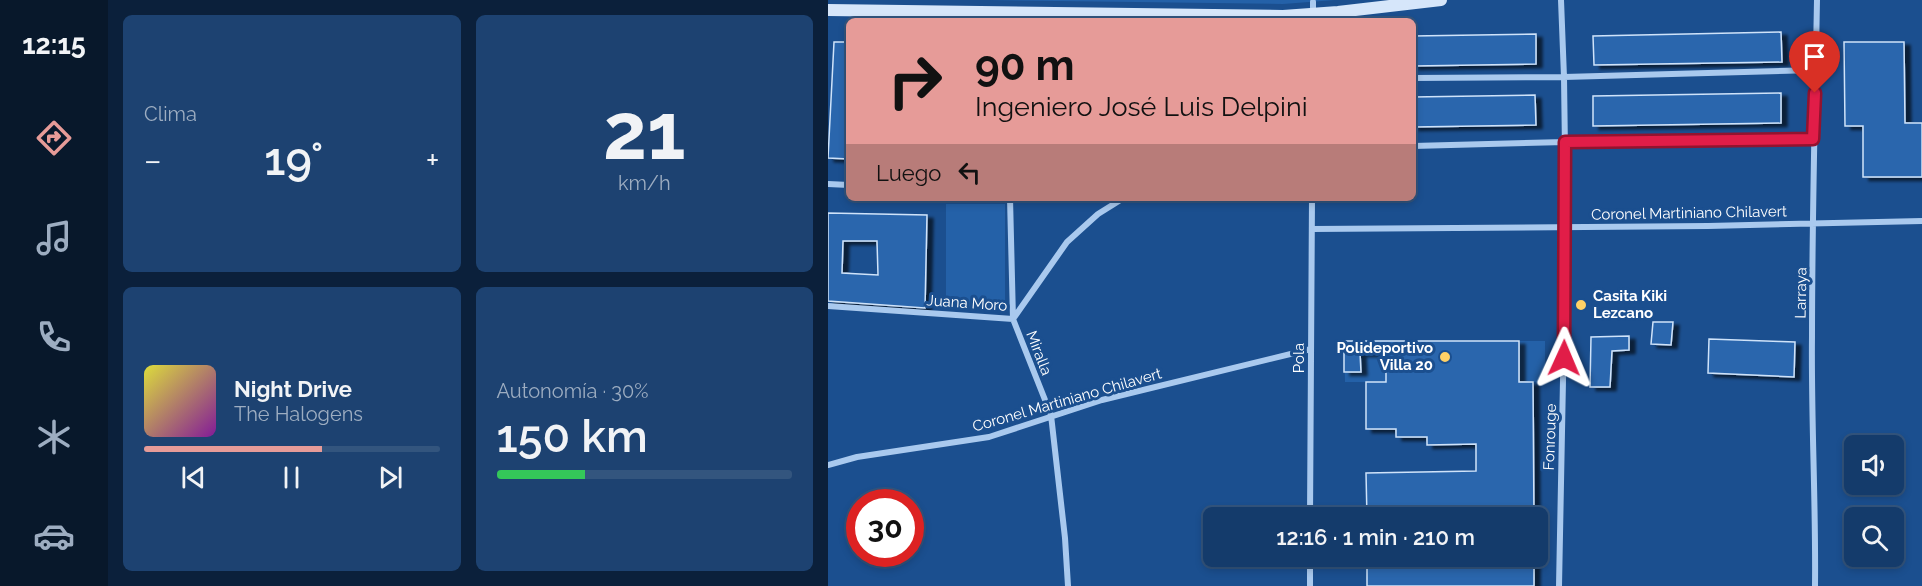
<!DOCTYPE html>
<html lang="es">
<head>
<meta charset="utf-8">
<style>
	body { margin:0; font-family:Raleway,sans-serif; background:#1d4271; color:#f1f3f6; height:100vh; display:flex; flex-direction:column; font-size:22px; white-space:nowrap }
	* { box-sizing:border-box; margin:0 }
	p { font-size:20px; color:#9dadc1 }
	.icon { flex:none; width:33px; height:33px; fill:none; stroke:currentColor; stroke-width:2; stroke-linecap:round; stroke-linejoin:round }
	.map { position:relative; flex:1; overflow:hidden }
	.sheet { display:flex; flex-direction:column; gap:15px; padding:15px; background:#0b203b; width:720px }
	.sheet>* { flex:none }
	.top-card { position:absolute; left:18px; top:18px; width:570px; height:183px; border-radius:9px; box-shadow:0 3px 9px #0003,0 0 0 2px #33557e; background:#e69b98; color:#111; overflow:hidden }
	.fabs { position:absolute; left:1016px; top:435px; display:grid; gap:12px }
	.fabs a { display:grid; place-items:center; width:60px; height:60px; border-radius:9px; background:#143b6b; box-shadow:0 3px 9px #0003,0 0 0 2px #33557e; font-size:30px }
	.speed { position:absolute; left:18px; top:489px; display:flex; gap:12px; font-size:30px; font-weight:700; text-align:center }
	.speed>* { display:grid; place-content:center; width:78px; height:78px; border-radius:50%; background:#143b6b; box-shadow:0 3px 9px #0003,0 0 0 2px #33557e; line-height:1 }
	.speed .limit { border:9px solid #d22; background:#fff; color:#111 }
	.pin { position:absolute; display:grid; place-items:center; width:51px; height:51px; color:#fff; margin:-62px -26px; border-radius:50% 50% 50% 0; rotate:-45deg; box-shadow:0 0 6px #0007 }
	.pin .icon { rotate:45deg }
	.me { position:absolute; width:66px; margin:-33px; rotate:1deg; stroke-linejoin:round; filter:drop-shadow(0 0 4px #0008) }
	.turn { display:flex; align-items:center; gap:21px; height:126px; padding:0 30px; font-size:27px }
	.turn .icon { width:78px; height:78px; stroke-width:2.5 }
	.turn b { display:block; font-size:42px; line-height:51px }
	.then { display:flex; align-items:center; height:57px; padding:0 30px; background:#0003; gap:12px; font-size:22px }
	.big { font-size:45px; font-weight:600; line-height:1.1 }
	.sheet .card { flex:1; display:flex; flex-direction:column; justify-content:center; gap:9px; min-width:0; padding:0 21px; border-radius:9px; background:#1d4271 }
	.sheet .dial { align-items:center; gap:0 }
	.dial b { font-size:78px; line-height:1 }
	.song { display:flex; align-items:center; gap:18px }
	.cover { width:72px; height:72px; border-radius:9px; background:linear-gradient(135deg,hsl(60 70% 55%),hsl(290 70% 35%)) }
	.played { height:6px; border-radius:3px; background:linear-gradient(90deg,#e69b98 60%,#33557e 60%) }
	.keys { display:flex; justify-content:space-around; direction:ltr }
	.heat { display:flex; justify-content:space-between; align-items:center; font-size:33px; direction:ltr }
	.charge { height:9px; border-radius:4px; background:linear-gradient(90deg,#34c759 30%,#33557e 0) }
	.sheet .tiles { flex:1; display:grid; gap:15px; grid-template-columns:repeat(2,1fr) }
	.trip { position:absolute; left:375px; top:507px; width:345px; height:60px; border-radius:9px; background:#143b6b; box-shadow:0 3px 9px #0003,0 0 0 2px #33557e; font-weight:600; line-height:60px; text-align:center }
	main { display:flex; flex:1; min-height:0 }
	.menu { display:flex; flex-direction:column; width:108px; justify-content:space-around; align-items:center; background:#08182b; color:#9dadc1 }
	.menu .icon { width:42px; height:42px }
	.menu .selected { color:#e69b98 }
	.menu b { font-size:27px; color:#f1f3f6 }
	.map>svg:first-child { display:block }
	.green { fill:#2461a8 }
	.building { fill:#2a66ad; stroke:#cfe3fa; stroke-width:1.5; fill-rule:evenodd; filter:url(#shadow) }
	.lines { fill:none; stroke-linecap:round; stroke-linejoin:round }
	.minor { stroke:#a9c9ee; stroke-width:6 }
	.secondary { stroke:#d6e6fa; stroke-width:12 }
	.route-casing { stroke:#92132f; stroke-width:15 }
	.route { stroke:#e11d48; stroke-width:10 }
	.poi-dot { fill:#ffd166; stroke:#1b4f8f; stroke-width:2 }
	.labels { text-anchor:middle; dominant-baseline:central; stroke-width:6; stroke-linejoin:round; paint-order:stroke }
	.street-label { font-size:15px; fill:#fff; stroke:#1b4f8f }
	.poi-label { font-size:15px; font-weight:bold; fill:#fff; stroke:#1b4f8f; text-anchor:start }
</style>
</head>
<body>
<main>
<nav class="menu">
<b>12:15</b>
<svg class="icon selected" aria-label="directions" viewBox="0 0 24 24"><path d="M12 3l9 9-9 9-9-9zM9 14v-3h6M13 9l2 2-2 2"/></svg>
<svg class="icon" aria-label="music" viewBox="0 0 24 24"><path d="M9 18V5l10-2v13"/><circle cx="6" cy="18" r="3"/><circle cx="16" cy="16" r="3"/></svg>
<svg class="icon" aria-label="phone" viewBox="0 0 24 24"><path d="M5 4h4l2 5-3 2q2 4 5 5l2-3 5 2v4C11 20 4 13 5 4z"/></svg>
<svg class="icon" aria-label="climate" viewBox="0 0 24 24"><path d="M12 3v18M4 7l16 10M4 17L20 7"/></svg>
<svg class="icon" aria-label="car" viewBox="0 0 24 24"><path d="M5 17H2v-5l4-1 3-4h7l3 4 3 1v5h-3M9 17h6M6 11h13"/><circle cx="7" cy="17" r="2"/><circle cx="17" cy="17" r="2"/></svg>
</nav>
<section class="sheet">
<div class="tiles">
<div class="card"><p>Clima</p>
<div class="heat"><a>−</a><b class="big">19°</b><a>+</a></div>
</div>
<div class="card dial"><b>21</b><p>km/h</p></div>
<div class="card">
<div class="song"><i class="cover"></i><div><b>Night Drive</b><p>The Halogens</p></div></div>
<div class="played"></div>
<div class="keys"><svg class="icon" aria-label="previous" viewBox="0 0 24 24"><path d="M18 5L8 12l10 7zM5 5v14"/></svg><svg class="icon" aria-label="pause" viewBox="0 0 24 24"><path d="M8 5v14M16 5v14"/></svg><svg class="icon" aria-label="next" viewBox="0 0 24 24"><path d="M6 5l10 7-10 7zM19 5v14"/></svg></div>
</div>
<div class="card"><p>Autonomía · 30%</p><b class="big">150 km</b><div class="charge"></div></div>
</div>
</section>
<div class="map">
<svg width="1094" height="586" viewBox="0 0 1094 586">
	<defs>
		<filter id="shadow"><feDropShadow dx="6" dy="3.5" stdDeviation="1.5" flood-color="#0009"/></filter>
	</defs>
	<rect width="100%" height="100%" fill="#1b4f8f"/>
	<path class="green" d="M160,0H507L455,4Z
		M118,204H177V307H118Z
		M516,341H717V382H517Z"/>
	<path class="building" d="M953,32L954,62L766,65L765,36Z
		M708,34V64L585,66V36Z
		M6,42H21V159L0,158Z
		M1016,42H1076L1077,123H1094V177H1035V126H1017Z
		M953,93V123L765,126V96Z
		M707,95L708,125L585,127V97Z
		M0,213L99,215L97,308L0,301ZM15,241H49L50,275L14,273Z
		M825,322H845L843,345L823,344Z
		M801,336V350L784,351L782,387H762L763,337Z
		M881,339L967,342L966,377L880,373Z
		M516,341H691V382H705L706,518H539L538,473L648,471V444L599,445V437H568V429H538V382H558V353H532L533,372H516Z
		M539,556H706V586H539Z"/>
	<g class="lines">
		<path class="minor" d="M485,21V2
			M585,78L736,77L987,70
			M585,146L737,142L985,139
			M0,184L21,185
			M182,198L185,319L223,415L237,538L240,586
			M284,198H299
			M484,229L880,226L1094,221
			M0,306L185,319L239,242L270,214L294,199
			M0,465L29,457L161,437L274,400L483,349
			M482,518L484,198
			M482,586V556
			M731,586L738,226L736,77L733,0
			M987,586C988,503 983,419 984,336C984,224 987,112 989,0"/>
		<path class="secondary" d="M0,10L455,16L510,12L613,0"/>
	</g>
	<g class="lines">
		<defs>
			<path id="route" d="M736,358L737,142L985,139L987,93"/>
		</defs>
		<use href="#route" class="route-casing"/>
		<use href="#route" class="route"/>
	</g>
	<g class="poi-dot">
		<circle cx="753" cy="305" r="6"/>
		<circle cx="617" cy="357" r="6"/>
	</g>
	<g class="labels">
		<g class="street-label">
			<text transform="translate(861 213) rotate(-1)">Coronel Martiniano Chilavert</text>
			<text transform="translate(973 293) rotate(-89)">Larraya</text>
			<text transform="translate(139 303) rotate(4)">Juana Moro</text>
			<text transform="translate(211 353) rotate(69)">Miralla</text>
			<text transform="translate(471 358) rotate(-90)">Pola</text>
			<text transform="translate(239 400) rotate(-16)">Coronel Martiniano Chilavert</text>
			<text transform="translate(722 437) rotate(-88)">Fonrouge</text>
		</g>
		<g class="poi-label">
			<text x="765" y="296">Casita Kiki<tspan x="765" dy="17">Lezcano</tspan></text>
			<text x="605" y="348" text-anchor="end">Polideportivo<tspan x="605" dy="17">Villa 20</tspan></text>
		</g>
	</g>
</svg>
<div class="fabs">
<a><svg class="icon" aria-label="sound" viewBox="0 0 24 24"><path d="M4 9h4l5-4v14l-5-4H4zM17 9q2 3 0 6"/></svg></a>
<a><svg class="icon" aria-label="search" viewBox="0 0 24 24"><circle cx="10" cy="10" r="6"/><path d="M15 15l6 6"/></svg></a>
</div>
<div class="speed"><div class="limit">30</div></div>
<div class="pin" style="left:987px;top:93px;background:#d93025"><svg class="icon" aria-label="arrive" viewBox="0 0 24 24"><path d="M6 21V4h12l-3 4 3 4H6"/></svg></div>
<svg class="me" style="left:736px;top:358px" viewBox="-20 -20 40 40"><path d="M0-17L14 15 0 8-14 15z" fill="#e11d48" stroke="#fff" stroke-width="4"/></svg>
<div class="trip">12:16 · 1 min · 210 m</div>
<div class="top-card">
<div class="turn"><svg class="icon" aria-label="right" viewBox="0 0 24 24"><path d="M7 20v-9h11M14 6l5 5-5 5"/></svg><div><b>90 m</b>Ingeniero José Luis Delpini</div></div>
<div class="then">Luego<svg class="icon" aria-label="left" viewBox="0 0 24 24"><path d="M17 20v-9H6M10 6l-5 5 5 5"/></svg></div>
</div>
</div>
</main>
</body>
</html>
